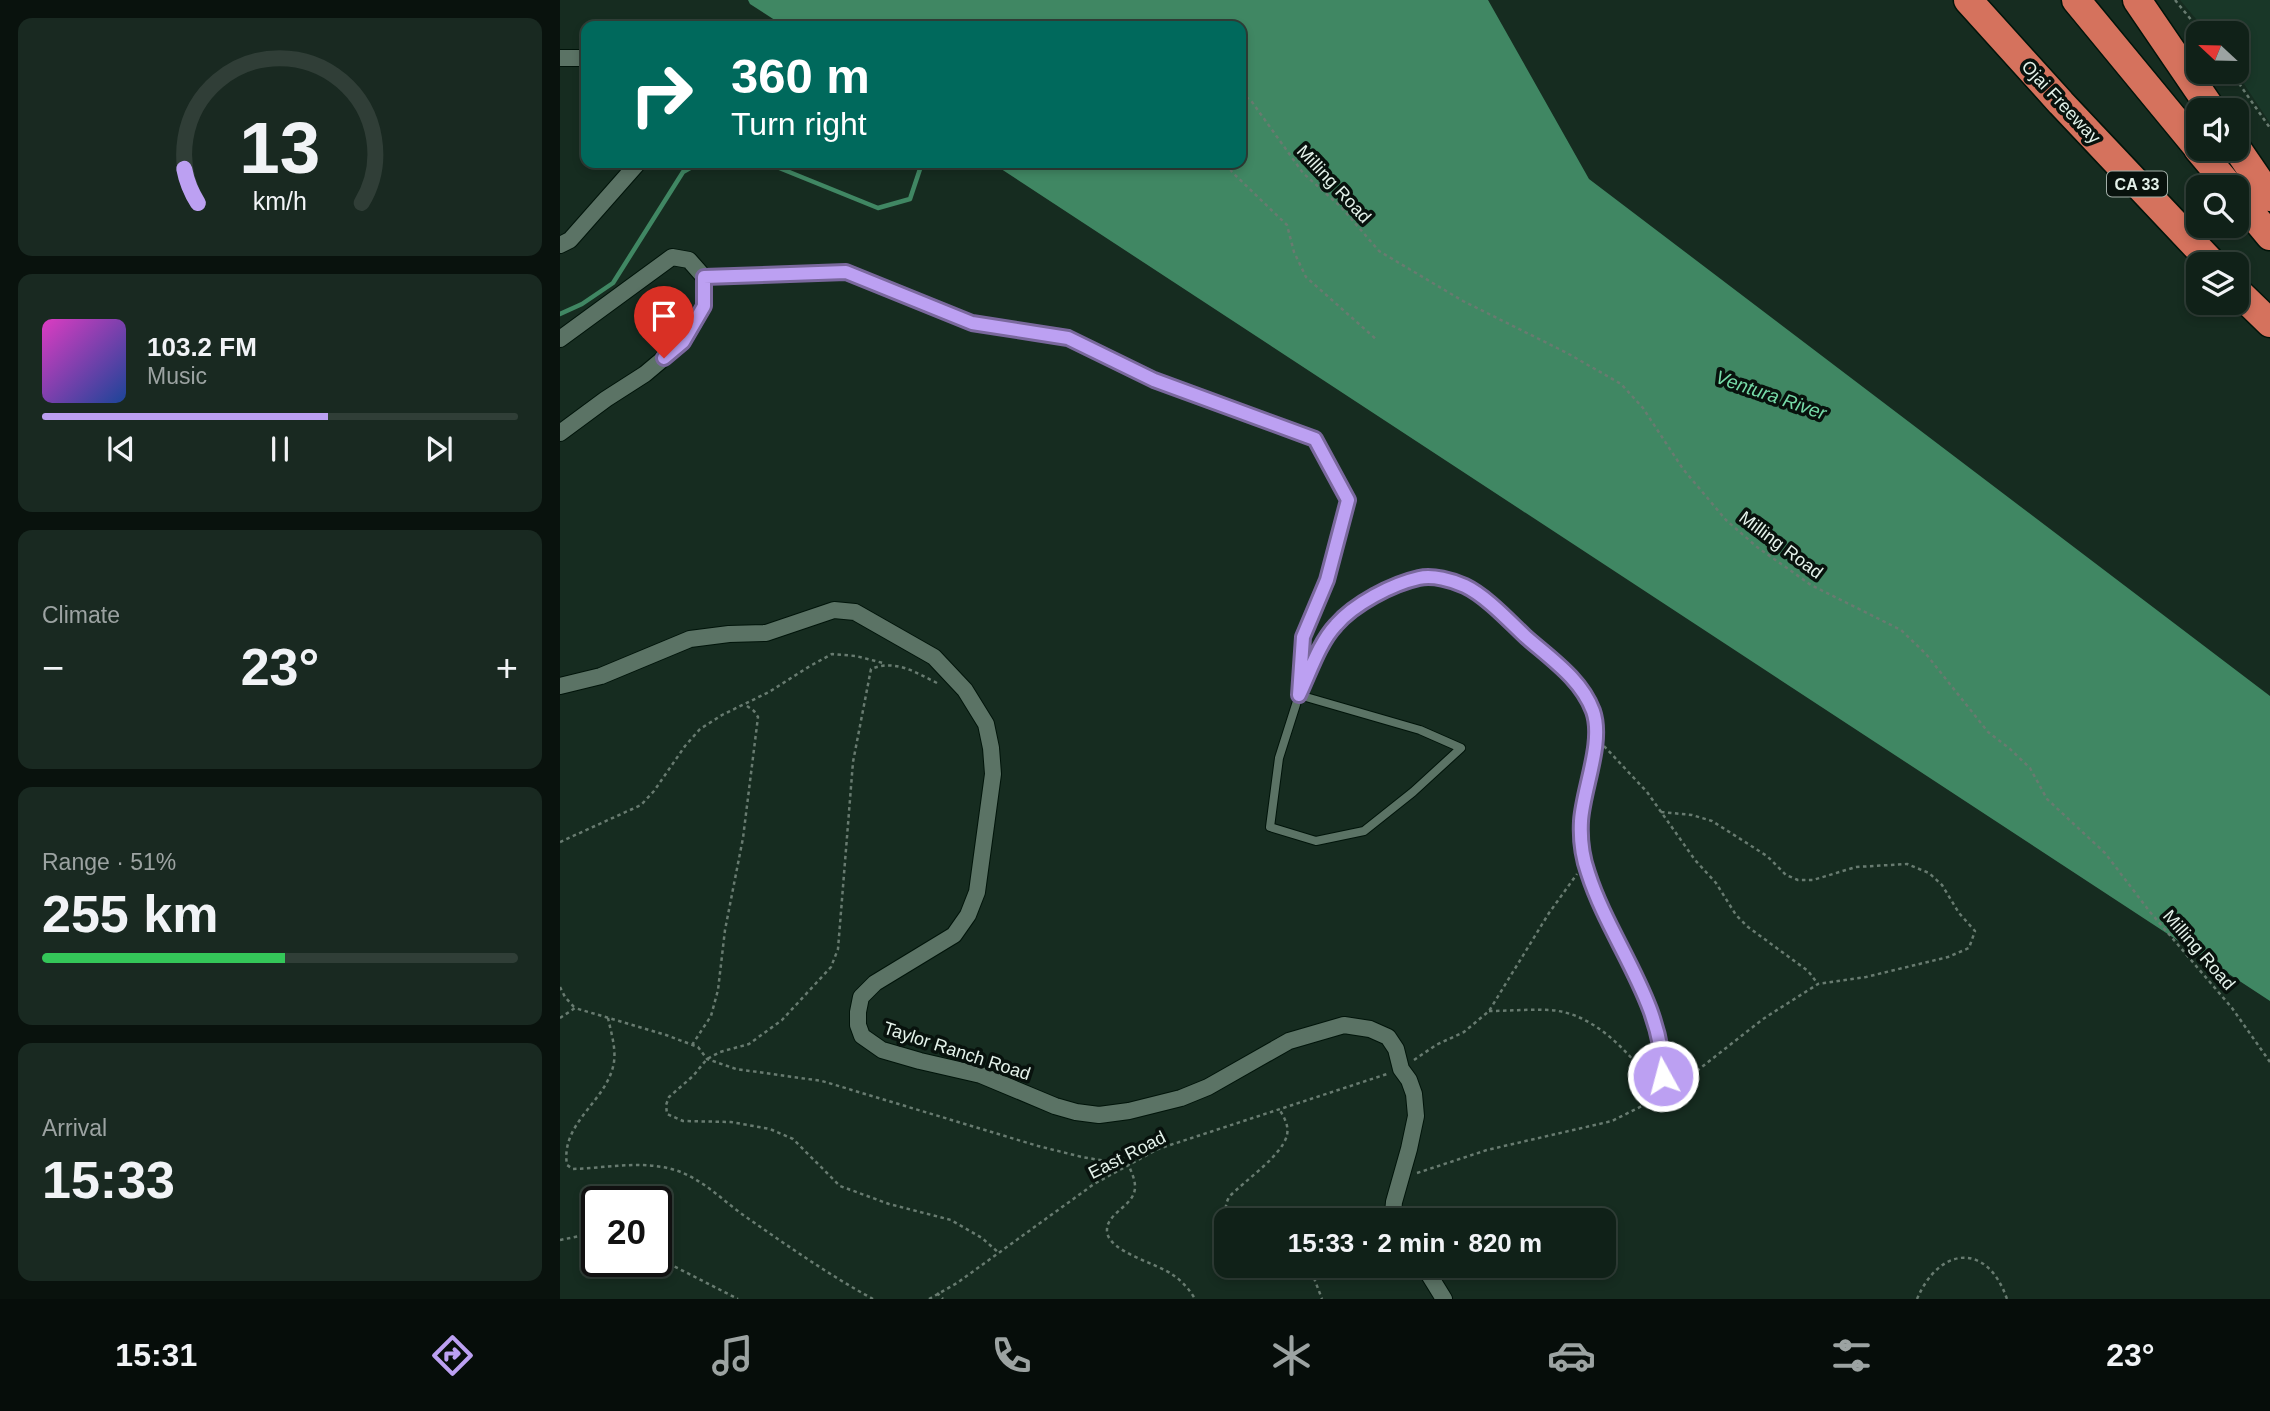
<!DOCTYPE html>
<html lang="en">
<head>
<meta charset="utf-8">
<style>
	body { margin:0; font-family:Arial,sans-serif; background:#192921; color:#f1f3f6; height:100vh; display:flex; flex-direction:column; font-size:26px; white-space:nowrap }
	* { box-sizing:border-box; margin:0 }
	p { font-size:23px; color:#9ca3a2 }
	.icon { flex:none; width:38px; height:38px; fill:none; stroke:currentColor; stroke-width:2; stroke-linecap:round; stroke-linejoin:round }
	.map { position:relative; flex:1; overflow:hidden }
	.panel { display:flex; flex-direction:column; gap:18px; padding:18px; background:#09120d; width:560px }
	.panel>* { flex:none }
	.banner { position:absolute; left:21px; top:21px; width:665px; height:147px; border-radius:14px; box-shadow:0 4px 10px #0003,0 0 0 2px #303e37; background:#00695c; color:#fff; overflow:hidden }
	.needle { width:46px; rotate:292deg }
	.fabs { position:absolute; left:1626px; top:21px; display:grid; gap:14px }
	.fabs a { display:grid; place-items:center; width:63px; height:63px; border-radius:14px; background:#102118; box-shadow:0 4px 10px #0003,0 0 0 2px #303e37; font-size:35px }
	.speed { position:absolute; left:21px; top:1186px; display:flex; gap:14px; font-size:35px; font-weight:700; text-align:center }
	.speed>* { display:grid; place-content:center; width:91px; height:91px; border-radius:50%; background:#102118; box-shadow:0 4px 10px #0003,0 0 0 2px #303e37; line-height:1 }
	.speed .limit { border:4px solid #111; border-radius:10px; background:#fff; color:#111 }
	.pin { position:absolute; display:grid; place-items:center; width:60px; height:60px; color:#fff; margin:-72px -30px; border-radius:50% 50% 50% 0; rotate:-45deg; box-shadow:0 0 7px #0007 }
	.pin .icon { rotate:45deg }
	.me { position:absolute; width:77px; margin:-38px; rotate:353deg; stroke-linejoin:round; filter:drop-shadow(0 0 5px #0008) }
	.turn { display:flex; align-items:center; gap:24px; height:147px; padding:0 35px; font-size:32px }
	.turn .icon { width:91px; height:91px; stroke-width:2.5 }
	.turn b { display:block; font-size:49px; line-height:60px }
	.big { font-size:52px; font-weight:700; line-height:1.1 }
	.panel .tile { flex:1; display:flex; flex-direction:column; justify-content:center; gap:10px; min-width:0; padding:0 24px; border-radius:14px; background:#192921 }
	.panel .dial { align-items:center; gap:0 }
	.dial svg { height:182px; overflow:visible; fill:none; stroke:#303e37; stroke-width:7; stroke-linecap:round; text-anchor:middle }
	.dial text { fill:#f1f3f6; stroke:none }
	.song { display:flex; align-items:center; gap:21px }
	.cover { width:84px; height:84px; border-radius:10px; background:linear-gradient(135deg,hsl(310 70% 55%),hsl(220 70% 35%)) }
	.played { height:7px; border-radius:4px; background:linear-gradient(90deg,#bca0f2 60%,#303e37 60%) }
	.keys { display:flex; justify-content:space-around; direction:ltr }
	.heat { display:flex; justify-content:space-between; align-items:center; font-size:38px; direction:ltr }
	.charge { height:10px; border-radius:5px; background:linear-gradient(90deg,#34c759 51%,#303e37 0) }
	.trip { position:absolute; left:654px; top:1208px; width:402px; height:70px; border-radius:14px; background:#102118; box-shadow:0 4px 10px #0003,0 0 0 2px #303e37; font-weight:700; line-height:70px; text-align:center }
	.menu { display:flex; height:112px; justify-content:space-around; align-items:center; background:#060d0a; color:#9ca3a2 }
	.menu .icon { width:49px; height:49px }
	.menu .on { color:#bca0f2 }
	.menu b { font-size:32px; color:#f1f3f6 }
	main { display:flex; flex:1; min-height:0 }
	.map>svg:first-child { display:block }
	.built { fill:#193728 }
	.water { fill:#408763 }
	.lines { fill:none; stroke-linecap:round; stroke-linejoin:round }
	.stream { stroke:#408763; stroke-width:4.5 }
	.lane-casing { stroke:#01140a; stroke-width:10 }
	.street-casing { stroke:#01140a; stroke-width:18 }
	.highway-casing { stroke:#01140a; stroke-width:31 }
	.path { stroke:#687b70; stroke-width:2.5; stroke-dasharray:3.5 3.5; stroke-linecap:butt }
	.lane { stroke:#5b7365; stroke-width:8 }
	.street { stroke:#5b7365; stroke-width:16 }
	.highway { stroke:#d5725d; stroke-width:28 }
	.route-casing { stroke:#7a689d; stroke-width:18 }
	.route { stroke:#bca0f2; stroke-width:12 }
	.labels { text-anchor:middle; dominant-baseline:central; stroke-width:7; stroke-linejoin:round; paint-order:stroke }
	.shield { fill:#08120d; stroke:#a2afa8; stroke-width:2 }
	.shield-label { font-size:16px; font-weight:bold; fill:#e4f2ea }
	.street-label { font-size:18px; fill:#e4f2ea; stroke:#08120d }
	.water-label { font-size:19px; font-style:italic; fill:#77dca9; stroke:#08120d }
</style>
</head>
<body>
<main>
<section class="panel">
<div class="tile dial"><svg viewBox="0 0 100 80">
<path d="M14 69A42 42 0 1 1 86 69"/>
<path d="M14 69A42 42 0 0 1 8 54" stroke="#bca0f2"/>
<text x="50" y="56" font-size="32" font-weight="700">13</text>
<text x="50" y="72" font-size="11">km/h</text>
</svg></div>
<div class="tile">
<div class="song"><i class="cover"></i><div><b>103.2 FM</b><p>Music</p></div></div>
<div class="played"></div>
<div class="keys"><svg class="icon" aria-label="previous" viewBox="0 0 24 24"><path d="M18 5L8 12l10 7zM5 5v14"/></svg><svg class="icon" aria-label="pause" viewBox="0 0 24 24"><path d="M8 5v14M16 5v14"/></svg><svg class="icon" aria-label="next" viewBox="0 0 24 24"><path d="M6 5l10 7-10 7zM19 5v14"/></svg></div>
</div>
<div class="tile"><p>Climate</p>
<div class="heat"><a>−</a><b class="big">23°</b><a>+</a></div>
</div>
<div class="tile"><p>Range · 51%</p><b class="big">255 km</b><div class="charge"></div></div>
<div class="tile"><p>Arrival</p><b class="big">15:33</b></div>
</section>
<div class="map">
<svg width="1710" height="1299" viewBox="0 0 1710 1299">
	<rect width="100%" height="100%" fill="#162c20"/>
	<path class="built" d="M1620,0H1710V123L1676,72V33H1648Z"/>
	<path class="water" d="M188,0H928L1029,179L1710,696V1001L432,163H681V26H224L190,4Z"/>
	<g class="lines">
		<path class="stream" d="M207,163L318,208L350,199L362,163
			M0,314L22,304L53,283L123,172L139,163"/>
		<defs>
			<path id="lane" d="M144,277L286,272L412,323L508,338L594,380L755,439L788,500L767,580L743,637L739,695L719,758L710,827L756,841L804,831L853,792L901,748L860,730L739,695C750,673 759,643 776,625C791,607 840,579 863,578C878,577 891,580 904,586C926,596 955,627 974,644C996,664 1028,683 1034,715C1037,731 1034,747 1031,762C1024,800 1016,834 1028,872C1047,935 1095,991 1103,1058C1104,1070 1103,1083 1103,1095"/>
			<path id="street" d="M0,58H26
				M0,245L10,240L78,163
				M0,339L112,257L129,260L144,277V306L123,342L85,374L46,399L0,433
				M0,686L41,676L130,639L169,634L206,633L274,610L295,612L374,657L405,690L426,724L431,748L433,774L417,892L408,915L394,935L315,983L301,997L298,1012V1025L302,1036L322,1050L360,1061L421,1075L495,1106L516,1112L539,1115L569,1111L621,1098L648,1087L729,1041L784,1025L810,1029L828,1037L836,1049L841,1069L849,1080L854,1094L856,1116L849,1149L834,1202L833,1213L836,1220
				M863,1265L884,1299"/>
			<path id="highway" d="M1408,0L1501,103L1653,264
				M1516,0L1638,148
				M1577,0L1652,110
				M1676,147L1710,197
				M1638,149L1670,187
				M1676,195L1710,236
				M1676,290L1710,323"/>
		</defs>
		<use href="#lane" class="lane-casing"/>
		<use href="#street" class="street-casing"/>
		<use href="#highway" class="highway-casing"/>
		<path class="path" d="M1615,0L1642,33
			M1671,72L1710,128
			M681,92L692,102L743,173L781,207L819,251L903,301L1007,353L1061,384L1083,408L1123,469L1166,520L1197,547L1251,585L1341,630L1366,654L1428,732L1449,748L1470,768L1487,799L1545,853L1590,912L1672,1008L1710,1062
			M667,163L672,172L727,225L734,252L746,277L817,340
			M377,683C355,672 335,659 311,669L293,762L278,949L271,967L222,1020L189,1044L160,1052L147,1059L133,1076L109,1097L106,1105L107,1114L123,1121L171,1122L210,1129L233,1139L280,1186L329,1204L391,1220L422,1238L439,1253
			M1044,746L1087,792L1135,860L1156,883L1176,915L1188,927L1248,971L1258,984
			M1101,812L1132,815L1152,821L1207,856L1226,875L1238,880H1253L1296,867L1347,864L1369,873L1382,885L1399,913L1415,931L1409,948L1388,957L1306,977L1258,984L1203,1019L1115,1088
			M0,842L81,805L94,791L125,746L140,729L162,715L209,692L250,666L272,654L296,656L323,663
			M0,987L5,997L14,1007
			M929,1011C949,1011 969,1009 989,1010C1032,1012 1067,1050 1091,1082
			M0,1018L15,1008L106,1035L138,1047L147,1059L176,1069L262,1081L478,1146L522,1157L569,1165C571,1172 575,1179 575,1186C576,1206 546,1212 547,1231C548,1252 597,1263 613,1275C622,1281 630,1290 635,1299
			M48,1018C51,1032 56,1048 54,1062C48,1101 0,1122 7,1165L13,1169C46,1168 82,1160 115,1170C143,1179 163,1201 186,1217C228,1246 269,1275 313,1299
			M132,1045L151,1016L158,990L165,930L183,838L198,717L194,711L184,704
			M854,1060L876,1045L904,1032L929,1011L989,913L1017,874
			M857,1173L927,1150L1052,1121L1094,1100
			M673,1220C665,1212 664,1207 669,1197C684,1181 722,1156 727,1135C729,1125 724,1117 719,1109
			M0,1240L25,1235L37,1236
			M96,1257L178,1299
			M749,1265L762,1299
			M377,1293L383,1299
			M369,1299L397,1283L534,1184L598,1149L827,1074
			M1357,1299C1379,1247 1427,1241 1447,1299"/>
		<use href="#lane" class="lane"/>
		<use href="#street" class="street"/>
		<use href="#highway" class="highway"/>
	</g>
	<g class="lines">
		<defs>
			<path id="route" d="M104,358L123,342L144,306V277L286,272L412,323L508,338L594,380L755,439L788,500L767,580L743,637L739,695C750,672 759,643 776,625C794,604 832,584 859,578C873,575 892,580 905,586C926,596 949,621 966,637C991,659 1021,679 1033,711C1044,742 1023,789 1021,821C1020,839 1022,856 1028,873C1050,942 1103,1001 1103,1076"/>
		</defs>
		<use href="#route" class="route-casing"/>
		<use href="#route" class="route"/>
	</g>
	<g class="labels">
		<rect class="shield" x="1547" y="171.5" width="60" height="25" rx="5"/>
		<g class="shield-label">
			<text x="1577" y="184">CA 33</text>
		</g>
		<g class="street-label">
			<text transform="translate(1501 102) rotate(47)">Ojai Freeway</text>
			<text transform="translate(774 184) rotate(47)">Milling Road</text>
			<text transform="translate(1221 545) rotate(37)">Milling Road</text>
			<text transform="translate(1639 950) rotate(49)">Milling Road</text>
			<text transform="translate(397 1051) rotate(18)">Taylor Ranch Road</text>
			<text transform="translate(567 1155) rotate(-27)">East Road</text>
		</g>
		<g class="water-label">
			<text transform="translate(1211 395) rotate(19)">Ventura River</text>
		</g>
	</g>
</svg>
<div class="fabs">
<a><svg class="needle" viewBox="-14 -14 28 28"><path d="M0-13l5 13h-10z" fill="#e53935"/><path d="M0 13l5-13h-10z" fill="#9ca3a2"/></svg></a>
<a><svg class="icon" aria-label="sound" viewBox="0 0 24 24"><path d="M4 9h4l5-4v14l-5-4H4zM17 9q2 3 0 6"/></svg></a>
<a><svg class="icon" aria-label="search" viewBox="0 0 24 24"><circle cx="10" cy="10" r="6"/><path d="M15 15l6 6"/></svg></a>
<a><svg class="icon" aria-label="layers" viewBox="0 0 24 24"><path d="M12 4l9 5-9 5-9-5zM3 14l9 5 9-5"/></svg></a>
</div>
<div class="speed"><div class="limit">20</div></div>
<div class="pin" style="left:104px;top:358px;background:#d93025"><svg class="icon" aria-label="arrive" viewBox="0 0 24 24"><path d="M6 21V4h12l-3 4 3 4H6"/></svg></div>
<svg class="me" style="left:1103px;top:1076px" viewBox="-20 -20 40 40"><circle r="17" fill="#bca0f2" stroke="#fff" stroke-width="3"/><path d="M0-11L8 9 0 5-8 9z" fill="#fff"/></svg>
<div class="trip">15:33 · 2 min · 820 m</div>
<div class="banner">
<div class="turn"><svg class="icon" aria-label="right" viewBox="0 0 24 24"><path d="M7 20v-9h11M14 6l5 5-5 5"/></svg><div><b>360 m</b>Turn right</div></div>
</div>
</div>
</main>
<nav class="menu">
<b>15:31</b>
<svg class="icon on" aria-label="directions" viewBox="0 0 24 24"><path d="M12 3l9 9-9 9-9-9zM9 14v-3h6M13 9l2 2-2 2"/></svg>
<svg class="icon" aria-label="music" viewBox="0 0 24 24"><path d="M9 18V5l10-2v13"/><circle cx="6" cy="18" r="3"/><circle cx="16" cy="16" r="3"/></svg>
<svg class="icon" aria-label="phone" viewBox="0 0 24 24"><path d="M5 4h4l2 5-3 2q2 4 5 5l2-3 5 2v4C11 20 4 13 5 4z"/></svg>
<svg class="icon" aria-label="climate" viewBox="0 0 24 24"><path d="M12 3v18M4 7l16 10M4 17L20 7"/></svg>
<svg class="icon" aria-label="car" viewBox="0 0 24 24"><path d="M5 17H2v-5l4-1 3-4h7l3 4 3 1v5h-3M9 17h6M6 11h13"/><circle cx="7" cy="17" r="2"/><circle cx="17" cy="17" r="2"/></svg>
<svg class="icon" aria-label="filters" viewBox="0 0 24 24"><path d="M4 7h16M4 17h16"/><circle cx="9" cy="7" r="2"/><circle cx="15" cy="17" r="2"/></svg>
<b>23°</b>
</nav>
</body>
</html>
